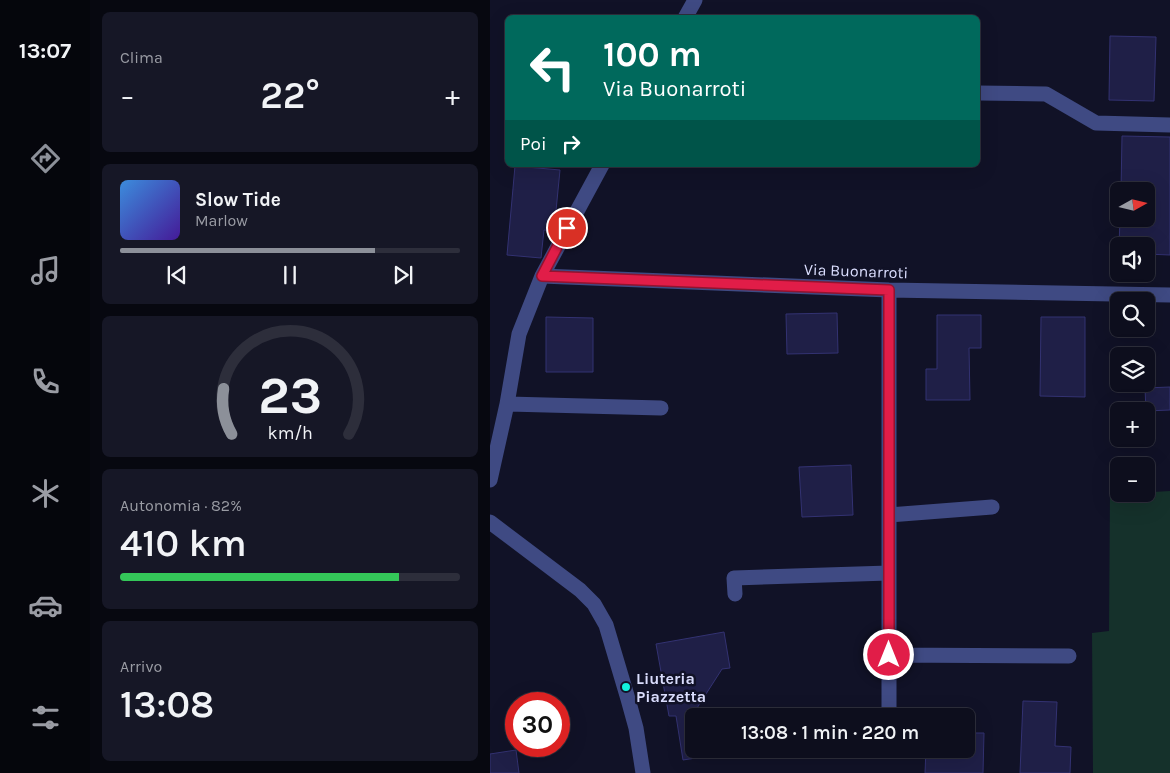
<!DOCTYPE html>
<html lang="it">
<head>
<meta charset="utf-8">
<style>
	body { margin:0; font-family:Karla,sans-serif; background:#161726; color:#f1f3f6; height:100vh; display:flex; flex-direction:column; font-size:19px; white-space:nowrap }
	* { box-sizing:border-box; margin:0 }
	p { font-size:16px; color:#9a9ca4 }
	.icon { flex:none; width:28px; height:28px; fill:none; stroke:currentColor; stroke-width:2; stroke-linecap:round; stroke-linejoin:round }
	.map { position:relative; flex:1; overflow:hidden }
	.details { display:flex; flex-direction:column; gap:12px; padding:12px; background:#070810; width:400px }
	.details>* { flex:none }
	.guide { position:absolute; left:15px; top:15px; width:475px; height:152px; border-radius:8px; box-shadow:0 5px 20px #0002,0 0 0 1px #2d2e3b; background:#00695c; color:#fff; overflow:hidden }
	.needle { width:32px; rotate:82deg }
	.tools { position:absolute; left:620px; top:182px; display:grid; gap:10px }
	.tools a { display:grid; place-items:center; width:45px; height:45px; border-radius:8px; background:#0d0e1d; box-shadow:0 5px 20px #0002,0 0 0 1px #2d2e3b; font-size:25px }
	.speed { position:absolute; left:15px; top:692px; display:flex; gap:10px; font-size:25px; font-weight:700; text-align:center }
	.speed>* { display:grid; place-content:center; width:65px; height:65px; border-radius:50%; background:#0d0e1d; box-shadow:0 5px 20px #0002,0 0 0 1px #2d2e3b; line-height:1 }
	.speed .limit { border:8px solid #d22; background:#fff; color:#111 }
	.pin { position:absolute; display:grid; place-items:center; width:42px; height:42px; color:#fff; margin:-21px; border:2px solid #fff; border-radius:50%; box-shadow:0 1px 5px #0007 }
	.me { position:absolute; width:55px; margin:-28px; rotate:0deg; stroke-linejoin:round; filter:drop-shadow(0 0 4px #0008) }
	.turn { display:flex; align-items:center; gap:18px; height:105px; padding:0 15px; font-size:22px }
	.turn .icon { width:65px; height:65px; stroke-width:2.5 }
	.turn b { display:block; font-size:35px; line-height:42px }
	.then { display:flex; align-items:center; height:48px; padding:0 15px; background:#0003; gap:10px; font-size:19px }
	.big { font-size:38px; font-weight:600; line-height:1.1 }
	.details .widget { flex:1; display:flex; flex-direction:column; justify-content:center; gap:8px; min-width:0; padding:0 18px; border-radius:8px; background:#161726 }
	.details .dial { align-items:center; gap:0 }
	.dial svg { height:130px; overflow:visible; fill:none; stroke:#2d2e3b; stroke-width:7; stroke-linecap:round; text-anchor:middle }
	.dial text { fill:#f1f3f6; stroke:none }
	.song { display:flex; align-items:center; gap:15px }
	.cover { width:60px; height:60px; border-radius:8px; background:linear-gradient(135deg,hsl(210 70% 55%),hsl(260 70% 35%)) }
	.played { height:5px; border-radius:2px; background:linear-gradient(90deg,#8c9099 75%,#2d2e3b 75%) }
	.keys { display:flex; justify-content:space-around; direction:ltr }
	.heat { display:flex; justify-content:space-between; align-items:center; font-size:28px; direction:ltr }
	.charge { height:8px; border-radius:4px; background:linear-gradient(90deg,#34c759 82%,#2d2e3b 0) }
	.trip { position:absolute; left:195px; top:708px; width:290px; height:50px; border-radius:8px; background:#0d0e1d; box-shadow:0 5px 20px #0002,0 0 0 1px #2d2e3b; font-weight:600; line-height:50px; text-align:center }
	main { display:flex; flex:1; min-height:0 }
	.tabs { display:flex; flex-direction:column; width:90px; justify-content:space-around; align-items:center; background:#05060c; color:#9a9ca4 }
	.tabs .icon { width:35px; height:35px }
	.tabs .on { color:#8c9099 }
	.tabs b { font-size:22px; color:#f1f3f6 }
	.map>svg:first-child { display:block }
	.green { fill:#15312b }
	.building { fill:#1f1f47; stroke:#333272 }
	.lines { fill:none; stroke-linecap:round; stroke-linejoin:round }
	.minor { stroke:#3f4a83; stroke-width:15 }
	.route-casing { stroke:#92132f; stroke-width:12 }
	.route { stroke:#e11d48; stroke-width:9 }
	.poi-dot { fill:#12f1dd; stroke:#111227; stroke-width:2 }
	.labels { text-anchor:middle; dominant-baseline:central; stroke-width:5; stroke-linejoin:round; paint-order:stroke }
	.street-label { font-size:16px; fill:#daddfd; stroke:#111227 }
	.poi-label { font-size:16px; font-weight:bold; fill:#daddfd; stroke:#111227; text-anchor:start }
</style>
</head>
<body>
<main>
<nav class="tabs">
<b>13:07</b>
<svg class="icon on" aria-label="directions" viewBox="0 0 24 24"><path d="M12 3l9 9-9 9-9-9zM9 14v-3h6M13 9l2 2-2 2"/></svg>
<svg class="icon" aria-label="music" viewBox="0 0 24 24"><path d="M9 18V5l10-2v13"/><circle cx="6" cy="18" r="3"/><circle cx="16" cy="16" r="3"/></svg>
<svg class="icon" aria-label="phone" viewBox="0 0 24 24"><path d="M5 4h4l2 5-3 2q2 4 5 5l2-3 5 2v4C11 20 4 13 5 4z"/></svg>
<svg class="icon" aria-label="climate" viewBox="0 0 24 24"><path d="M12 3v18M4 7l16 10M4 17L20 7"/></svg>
<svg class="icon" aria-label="car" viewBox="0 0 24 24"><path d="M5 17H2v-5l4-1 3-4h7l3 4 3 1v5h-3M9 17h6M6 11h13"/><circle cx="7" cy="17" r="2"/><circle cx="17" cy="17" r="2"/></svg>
<svg class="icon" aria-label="filters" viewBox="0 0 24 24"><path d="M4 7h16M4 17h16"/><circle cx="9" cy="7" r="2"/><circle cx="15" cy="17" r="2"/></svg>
</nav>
<section class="details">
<div class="widget"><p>Clima</p>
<div class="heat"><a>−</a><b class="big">22°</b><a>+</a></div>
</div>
<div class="widget">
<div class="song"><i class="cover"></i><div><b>Slow Tide</b><p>Marlow</p></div></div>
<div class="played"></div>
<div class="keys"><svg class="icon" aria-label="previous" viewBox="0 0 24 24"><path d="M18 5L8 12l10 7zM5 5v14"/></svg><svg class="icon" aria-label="pause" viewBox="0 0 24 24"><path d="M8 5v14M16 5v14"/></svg><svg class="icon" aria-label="next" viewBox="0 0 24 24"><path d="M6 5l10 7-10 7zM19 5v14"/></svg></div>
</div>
<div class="widget dial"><svg viewBox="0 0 100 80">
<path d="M14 69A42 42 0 1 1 86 69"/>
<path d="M14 69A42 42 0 0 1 9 41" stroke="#8c9099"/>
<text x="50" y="56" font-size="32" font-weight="700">23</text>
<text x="50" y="72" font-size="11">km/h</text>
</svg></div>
<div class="widget"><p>Autonomia · 82%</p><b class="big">410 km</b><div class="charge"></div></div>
<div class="widget"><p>Arrivo</p><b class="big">13:08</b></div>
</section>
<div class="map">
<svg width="680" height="773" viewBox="0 0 680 773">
	<rect width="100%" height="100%" fill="#111227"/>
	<path class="green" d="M620,491H629V494L680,491V773H603L602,633L619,631Z"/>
	<path class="building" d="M620,36L666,37L664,101L619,100Z
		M632,136L680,137V255L656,254V246H629L630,219H656V191H631Z
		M25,166L70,170L64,231L54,230L51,258L17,255Z
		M347,313L348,353L297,354L296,314Z
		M447,315H491V348H479L480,400H436V369H447Z
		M56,317L103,318V372H56Z
		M551,317H595V397L550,396Z
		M680,387V410L656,411L655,388Z
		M361,465L363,515L312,517L309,467Z
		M234,632L240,668L232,669L200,719L204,718V749H263L193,760L186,716H179L166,644Z
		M533,701L567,702L565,746L581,747L580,773H530Z
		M261,709L262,716H217Z
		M476,733H494L493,773H435L436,749H476Z
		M26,750L29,773H0V754Z"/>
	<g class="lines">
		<path class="minor" d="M195,18L205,0
			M488,93L556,94L606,123L680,125
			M52,276L399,290L680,295
			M399,290V716
			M17,404L171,408
			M0,480L17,404L29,334L52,276L112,165
			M399,515L502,507
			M0,522L90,590L104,604L116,625L138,699L146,728L153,773
			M245,594L244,578L399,573
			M399,655L579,656"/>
	</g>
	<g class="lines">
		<defs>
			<path id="route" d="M77,228L52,276L399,290V655"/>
		</defs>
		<use href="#route" class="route-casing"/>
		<use href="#route" class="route"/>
	</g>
	<circle class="poi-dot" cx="136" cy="687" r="5"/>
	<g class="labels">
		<g class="street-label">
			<text transform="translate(366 271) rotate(2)">Via Buonarroti</text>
		</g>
		<g class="poi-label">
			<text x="146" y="678">Liuteria<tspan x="146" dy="18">Piazzetta</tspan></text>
		</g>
	</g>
</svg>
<div class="tools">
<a><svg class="needle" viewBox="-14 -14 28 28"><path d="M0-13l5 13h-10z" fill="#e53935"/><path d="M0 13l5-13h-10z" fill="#9a9ca4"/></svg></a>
<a><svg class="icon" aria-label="sound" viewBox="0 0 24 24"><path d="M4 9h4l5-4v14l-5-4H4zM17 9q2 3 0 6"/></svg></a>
<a><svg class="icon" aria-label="search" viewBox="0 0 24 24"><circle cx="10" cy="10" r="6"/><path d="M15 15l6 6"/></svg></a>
<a><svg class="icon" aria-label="layers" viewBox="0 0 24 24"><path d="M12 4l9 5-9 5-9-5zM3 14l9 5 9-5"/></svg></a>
<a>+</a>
<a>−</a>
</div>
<div class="speed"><div class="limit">30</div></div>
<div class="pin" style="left:77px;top:228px;background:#d93025"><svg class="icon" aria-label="arrive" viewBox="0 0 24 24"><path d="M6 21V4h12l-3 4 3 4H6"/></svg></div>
<svg class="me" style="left:399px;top:655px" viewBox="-20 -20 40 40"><circle r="17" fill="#e11d48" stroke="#fff" stroke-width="3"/><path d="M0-11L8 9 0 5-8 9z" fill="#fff"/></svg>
<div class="trip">13:08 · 1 min · 220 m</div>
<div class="guide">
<div class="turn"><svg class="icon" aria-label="left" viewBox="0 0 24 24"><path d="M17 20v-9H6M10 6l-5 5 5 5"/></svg><div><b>100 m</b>Via Buonarroti</div></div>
<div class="then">Poi<svg class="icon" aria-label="right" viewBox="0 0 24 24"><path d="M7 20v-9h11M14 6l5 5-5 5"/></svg></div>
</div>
</div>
</main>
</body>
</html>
